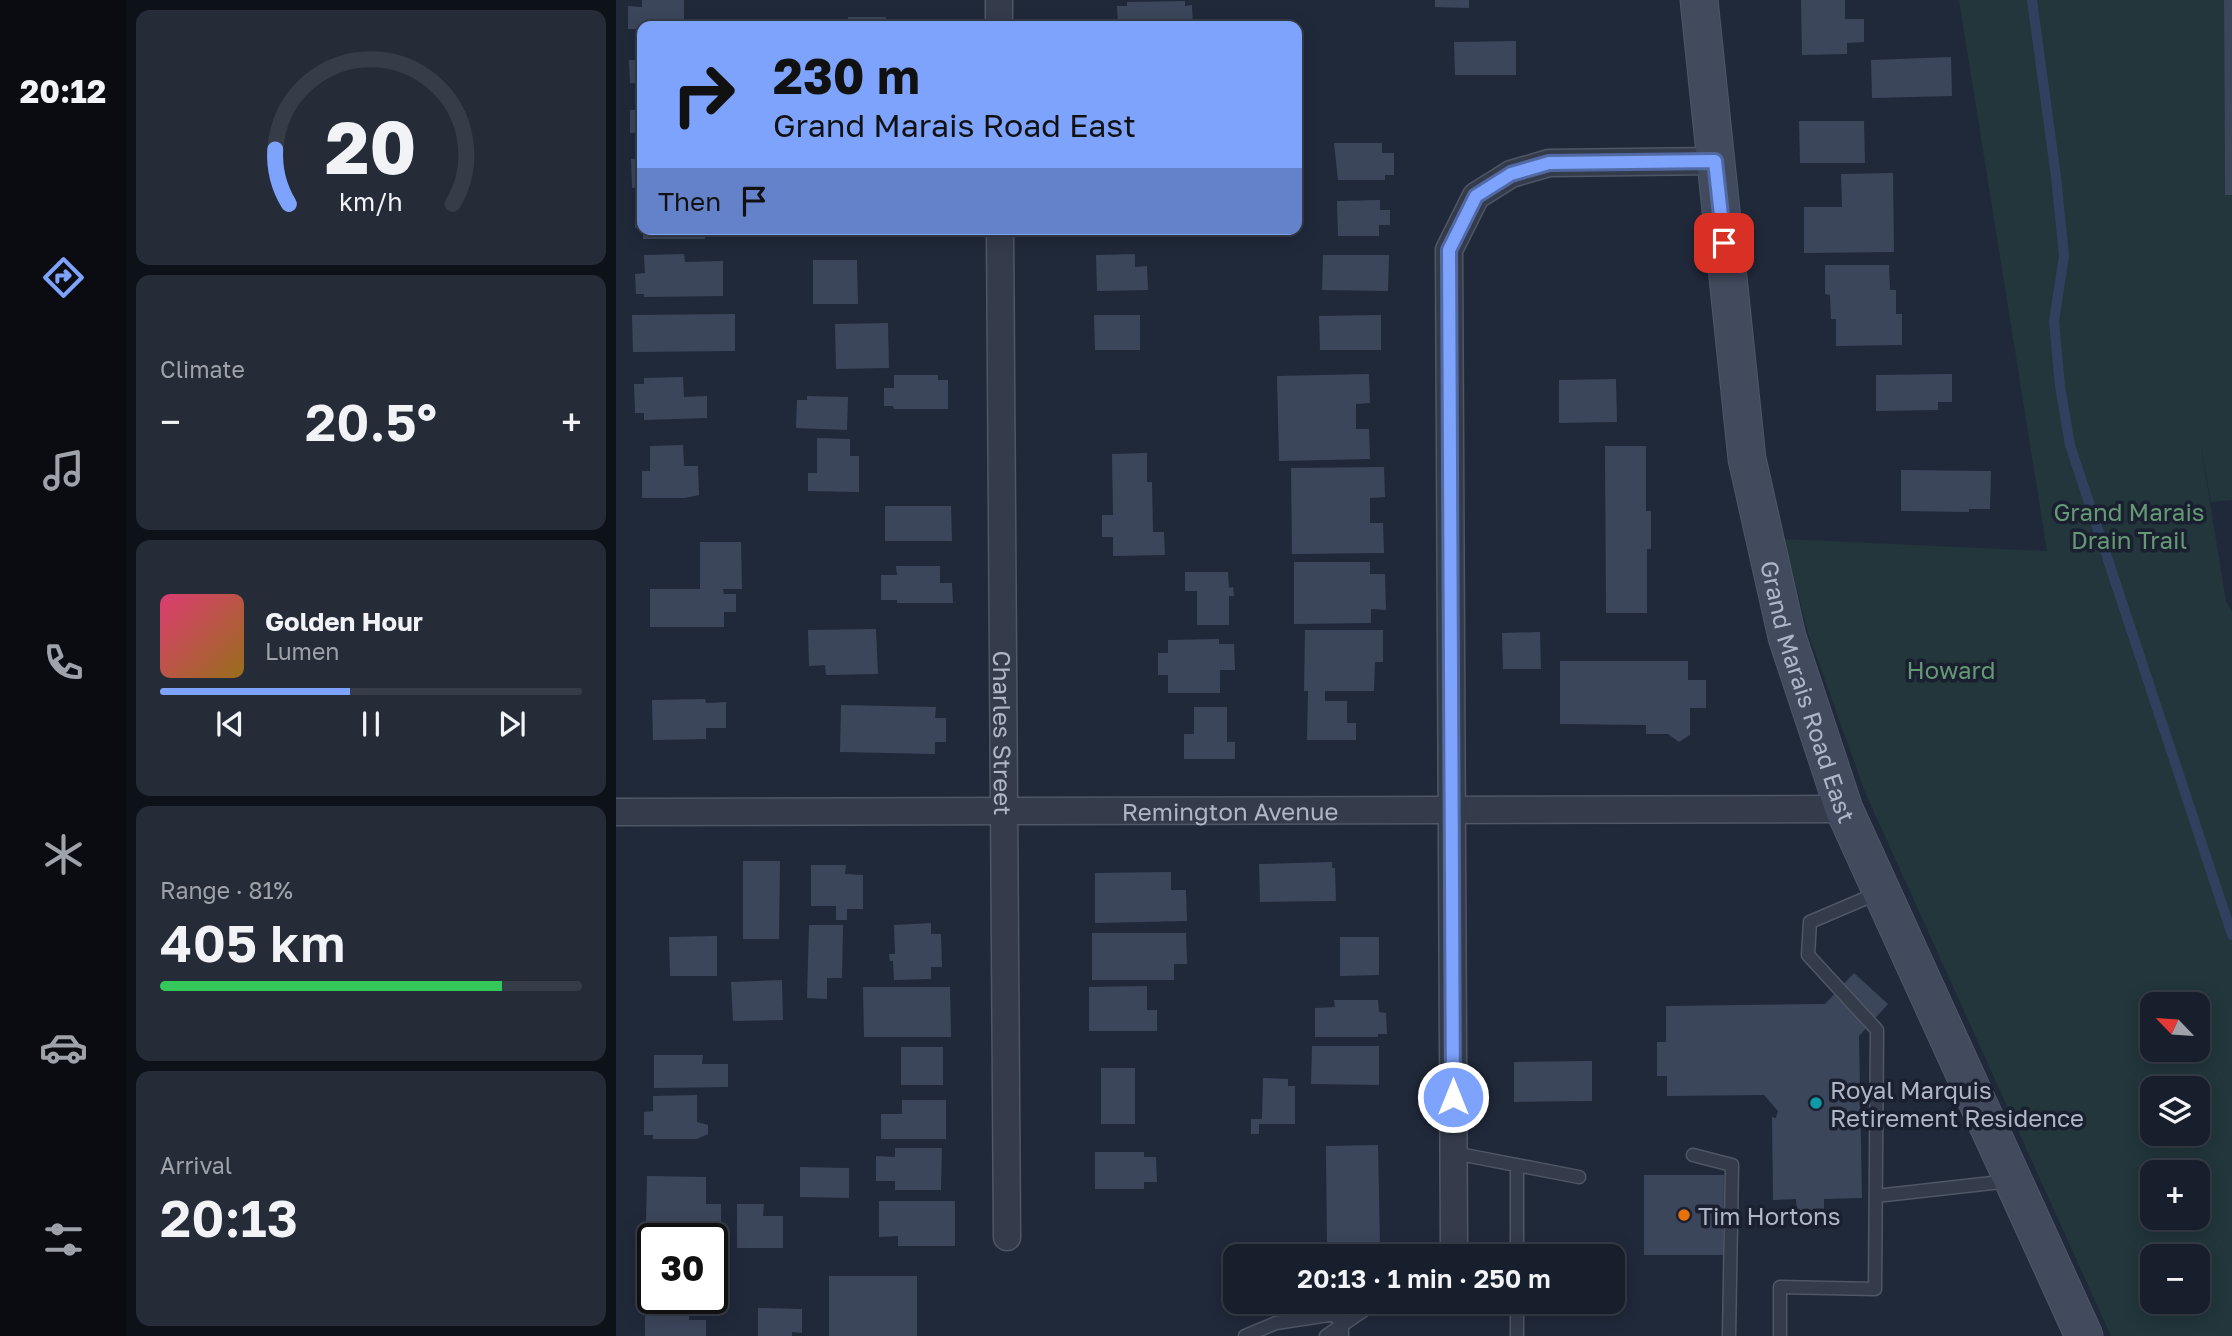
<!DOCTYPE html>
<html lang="en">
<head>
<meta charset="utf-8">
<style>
	body { margin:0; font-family:"Golos Text",sans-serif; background:#252c38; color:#f1f3f6; height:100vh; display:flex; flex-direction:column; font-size:26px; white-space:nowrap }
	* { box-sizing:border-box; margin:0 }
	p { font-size:23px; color:#9fa2a9 }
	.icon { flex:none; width:38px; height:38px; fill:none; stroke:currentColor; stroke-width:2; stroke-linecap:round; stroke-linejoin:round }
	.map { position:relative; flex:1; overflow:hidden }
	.drawer { display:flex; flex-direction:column; gap:10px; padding:10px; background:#0d1118; width:490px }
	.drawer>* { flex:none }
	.banner { position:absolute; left:21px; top:21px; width:665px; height:214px; border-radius:14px; box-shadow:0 4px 18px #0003,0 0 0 2px #363d48; background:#7ea3fd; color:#111; overflow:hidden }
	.needle { width:46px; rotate:295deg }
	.buttons { position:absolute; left:1524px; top:992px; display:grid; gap:14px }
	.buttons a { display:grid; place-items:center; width:70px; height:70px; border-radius:14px; background:#181f2c; box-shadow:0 4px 18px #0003,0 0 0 2px #363d48; font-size:35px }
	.speed { position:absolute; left:21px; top:1223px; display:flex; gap:14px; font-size:35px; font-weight:700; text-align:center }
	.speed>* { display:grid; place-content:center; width:91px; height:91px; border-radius:50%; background:#181f2c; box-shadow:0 4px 18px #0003,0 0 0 2px #363d48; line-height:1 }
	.speed .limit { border:4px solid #111; border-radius:10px; background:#fff; color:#111 }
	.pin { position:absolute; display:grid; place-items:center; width:60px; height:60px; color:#fff; margin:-30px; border-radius:14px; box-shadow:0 4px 10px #0006 }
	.me { position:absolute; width:77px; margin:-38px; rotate:0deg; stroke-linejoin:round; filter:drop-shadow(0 0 5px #0008) }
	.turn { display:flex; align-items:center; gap:24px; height:147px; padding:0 21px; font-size:32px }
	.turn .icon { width:91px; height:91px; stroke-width:2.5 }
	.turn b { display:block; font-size:49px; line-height:60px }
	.then { display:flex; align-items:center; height:66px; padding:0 21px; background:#0003; gap:14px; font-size:26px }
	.big { font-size:52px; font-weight:600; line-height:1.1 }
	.drawer .card { flex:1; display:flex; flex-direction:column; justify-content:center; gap:10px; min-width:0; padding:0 24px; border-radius:14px; background:#252c38 }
	.drawer .dial { align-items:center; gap:0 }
	.dial svg { height:182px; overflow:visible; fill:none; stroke:#363d48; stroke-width:7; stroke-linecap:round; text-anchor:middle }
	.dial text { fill:#f1f3f6; stroke:none }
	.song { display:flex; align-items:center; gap:21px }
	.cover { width:84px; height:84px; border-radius:10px; background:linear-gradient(135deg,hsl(340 70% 55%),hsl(40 70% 35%)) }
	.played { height:7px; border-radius:4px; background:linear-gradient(90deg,#7ea3fd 45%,#363d48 45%) }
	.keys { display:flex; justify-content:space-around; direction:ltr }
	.heat { display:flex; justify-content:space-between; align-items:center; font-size:38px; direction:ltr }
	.charge { height:10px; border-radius:5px; background:linear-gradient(90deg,#34c759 81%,#363d48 0) }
	.trip { position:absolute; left:607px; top:1244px; width:402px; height:70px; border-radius:14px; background:#181f2c; box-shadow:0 4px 18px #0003,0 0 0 2px #363d48; font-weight:600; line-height:70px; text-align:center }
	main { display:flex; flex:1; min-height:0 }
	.tabs { display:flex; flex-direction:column; width:126px; justify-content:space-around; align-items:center; background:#0a0c12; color:#9fa2a9 }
	.tabs .icon { width:49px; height:49px }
	.tabs .active { color:#7ea3fd }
	.tabs b { font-size:32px; color:#f1f3f6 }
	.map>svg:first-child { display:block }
	.green { fill:#22363b; fill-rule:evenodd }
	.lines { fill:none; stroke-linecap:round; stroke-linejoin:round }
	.stream { stroke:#324060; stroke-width:10 }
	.building { fill:#3c465b }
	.lane-casing { stroke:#4f5665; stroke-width:15 }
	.street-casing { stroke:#4f5665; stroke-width:29 }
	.secondary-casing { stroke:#4f5665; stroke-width:39 }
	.lane { stroke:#343b4b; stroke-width:12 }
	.street { stroke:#343b4b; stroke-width:26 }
	.secondary { stroke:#424a5e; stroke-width:37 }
	.route-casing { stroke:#526aa4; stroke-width:18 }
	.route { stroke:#7ea3fd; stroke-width:12 }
	.culture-dot { fill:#0f9aa8; stroke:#1a202f; stroke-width:2.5 }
	.food-dot { fill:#e8710a; stroke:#1a202f; stroke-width:2.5 }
	.labels { text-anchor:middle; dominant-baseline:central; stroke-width:7; stroke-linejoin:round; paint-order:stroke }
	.park-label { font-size:24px; fill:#659976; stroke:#1a202f }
	.street-label { font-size:24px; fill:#afb6c7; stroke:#1a202f }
	.poi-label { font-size:24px; fill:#afb6c7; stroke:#1a202f; text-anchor:start }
</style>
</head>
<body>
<main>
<nav class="tabs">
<b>20:12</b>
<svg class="icon active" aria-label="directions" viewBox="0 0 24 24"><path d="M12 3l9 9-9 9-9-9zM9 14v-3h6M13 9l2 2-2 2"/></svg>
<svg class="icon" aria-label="music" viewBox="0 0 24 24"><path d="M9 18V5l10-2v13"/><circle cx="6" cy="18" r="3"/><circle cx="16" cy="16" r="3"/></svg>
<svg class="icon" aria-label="phone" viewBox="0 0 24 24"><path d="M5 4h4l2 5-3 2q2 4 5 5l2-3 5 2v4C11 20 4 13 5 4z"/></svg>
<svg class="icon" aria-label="climate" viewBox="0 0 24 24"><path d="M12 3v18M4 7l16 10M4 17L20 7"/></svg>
<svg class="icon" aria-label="car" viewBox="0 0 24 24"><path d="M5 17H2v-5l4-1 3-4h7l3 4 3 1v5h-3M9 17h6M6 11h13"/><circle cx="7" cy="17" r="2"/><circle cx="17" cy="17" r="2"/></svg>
<svg class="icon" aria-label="filters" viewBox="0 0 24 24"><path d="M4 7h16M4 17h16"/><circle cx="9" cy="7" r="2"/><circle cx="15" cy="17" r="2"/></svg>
</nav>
<section class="drawer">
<div class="card dial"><svg viewBox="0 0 100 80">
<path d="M14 69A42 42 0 1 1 86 69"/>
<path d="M14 69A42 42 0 0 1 8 45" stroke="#7ea3fd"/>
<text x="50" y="56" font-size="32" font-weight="700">20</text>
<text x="50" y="72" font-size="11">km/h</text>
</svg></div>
<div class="card"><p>Climate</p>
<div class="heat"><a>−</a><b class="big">20.5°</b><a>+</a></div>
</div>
<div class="card">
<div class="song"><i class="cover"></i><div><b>Golden Hour</b><p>Lumen</p></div></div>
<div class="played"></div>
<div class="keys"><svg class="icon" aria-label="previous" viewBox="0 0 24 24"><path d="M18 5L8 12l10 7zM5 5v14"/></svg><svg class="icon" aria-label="pause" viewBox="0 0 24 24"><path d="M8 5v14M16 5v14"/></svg><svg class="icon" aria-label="next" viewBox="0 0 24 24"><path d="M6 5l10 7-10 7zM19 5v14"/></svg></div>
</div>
<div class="card"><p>Range · 81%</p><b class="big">405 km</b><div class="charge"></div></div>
<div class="card"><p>Arrival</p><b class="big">20:13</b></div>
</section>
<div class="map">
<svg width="1616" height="1336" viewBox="0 0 1616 1336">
	<rect width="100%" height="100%" fill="#20293a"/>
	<path class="green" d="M1343,0H1608L1609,194L1616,195V500L1595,502L1583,435L1610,601L1616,612V1336H1495L1249,792L1192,633L1168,539L1431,551ZM1536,1004H1582V1050H1536ZM1536,1088H1582V1134H1536ZM1536,1172H1582V1218H1536ZM1536,1256H1582V1302H1536Z"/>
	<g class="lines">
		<path class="stream" d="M1416,0L1440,177L1448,256L1438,321L1444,386L1454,445L1616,935"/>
	</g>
	<path class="building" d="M26,0H68V26H26V29H12V6L26,7Z
		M819,0H853V8L819,7Z
		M1185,0H1229V19H1248V42L1231,43V54L1186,55Z
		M1608,0H1616V195H1609Z
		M569,1V6L576,5L577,26H502L501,6H511V2Z
		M232,17H270V26H232Z
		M900,41V75H839L838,42Z
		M1335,57L1336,96L1256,98L1255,60Z
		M13,60H26V83H14Z
		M14,110H26V133H14Z
		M1183,121H1248L1249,163H1184Z
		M718,143H766V153H778V175H769V180H722Z
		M15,159H26V187L16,188Z
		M1277,173L1278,252L1188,253V207H1226L1225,174Z
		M764,200V210H774V225H763V236H722L721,201Z
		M20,208H26V228H19Z
		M27,229H89V239H27Z
		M68,254L69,262L107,261V296L28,297V294H20L19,274L29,273L28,255Z
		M519,254V267L531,266L532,290L481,291L480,255Z
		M707,255H773L772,291L706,290Z
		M197,260H241L242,304H197Z
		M1209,265H1273L1274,290H1280V314H1286V345L1220,346V319H1215L1214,295L1209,294Z
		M119,314V351L17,352L16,315Z
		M478,315H524V350H479Z
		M765,315V350H704L703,316Z
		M272,323L273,368L220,369L219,324Z
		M753,374L754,403L740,404V429H753L754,459L663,461L661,376Z
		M1336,374V402H1322V410L1260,411V375Z
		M278,375H322V380H332V409H278L277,406H268V388H278Z
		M67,377L68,397L91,396V418L28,420V413H19L18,384H28V378Z
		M1000,379L1001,422L943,423V380Z
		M191,396L232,397L231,430L180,428L181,400H191Z
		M201,438L234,439V456H243V492L192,491V473H201Z
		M67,445L68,466H82L83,495L69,498H26V471H34V446Z
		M989,446H1030V511H1035V549H1031V613H990Z
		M531,453V482H536L537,532H548L549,555L497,556V537H486V515H497L496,454Z
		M768,467L769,497L754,498V523H767L768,553L676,554L675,468Z
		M1285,470L1375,471L1374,509H1353V512L1285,511Z
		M269,506H335L336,541H269Z
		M84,542H125L126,589H107L108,594H120V612H108V627H34V589H84Z
		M678,562H754V574H769L770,610L755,609V623L678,624Z
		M280,566H324V583H336L337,603H281V600H265V575H281Z
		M569,572H612L613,588L617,587L618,596H613V625H581V591H569Z
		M260,629L262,674L210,675L209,665L193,666L192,630Z
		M689,630H767V662H759L758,691H709V701H731V723H740V740H691L692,691H688Z
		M924,632L925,669H887L886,633Z
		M603,639V644H618L619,670H604V693H552V675H542V653H552V640Z
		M944,661H1072V680H1090V708H1074V735L1063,742L1052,734H1030V725L944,724Z
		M89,699L90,703L110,702V728H90V739L37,740L36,700Z
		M225,705L320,707L319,718H330V742H319V754L224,752Z
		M578,707H611V742H619V759H568V734H578Z
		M127,861H164L163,939H127Z
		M716,862V868H719L720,901L644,902L643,864Z
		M195,865H230L229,874L247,875V909H231V920H220V906H195Z
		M555,872V890H570L571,921L479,923V873Z
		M315,923V934H325L326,967H315V979L278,980L277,961H274L273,954H279L278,925Z
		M193,925H227L226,978H211V999L191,998Z
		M476,933H570L571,964H558V980H476Z
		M101,936V976H54L53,937Z
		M724,937H763V975L724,976Z
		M1238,973L1272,1004L1243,1036L1246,1198L1208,1199V1211L1181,1212L1180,1199L1157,1200L1156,1117L1160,1118L1162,1111L1148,1095L1051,1096V1076H1041V1042H1050V1006L1209,1004Z
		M166,980L167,1020L117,1021L115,982Z
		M531,986V1010H541V1031H473V987Z
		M247,987H334L335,1037H248Z
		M718,1000H762L763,1012L770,1013L771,1034H762V1037H699V1008L719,1007Z
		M696,1046H763V1085L695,1084Z
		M285,1047H327V1085H285Z
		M38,1055H87L86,1064H112V1087L38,1088Z
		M976,1061V1101L898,1102V1062Z
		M485,1068H519V1124H485Z
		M647,1078L672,1079V1086H679V1124H643V1134H635V1119H646Z
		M81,1095V1122L92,1125V1134L81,1139H37V1135H28V1112L37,1111V1096Z
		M286,1100H330V1139H265V1114H286Z
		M762,1145L764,1248L711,1249L710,1146Z
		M279,1148H326L325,1190H279V1181H260V1156L279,1157Z
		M479,1152H528V1157H540L541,1182H528V1189H479Z
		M184,1167L233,1168V1198L184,1197Z
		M1028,1175H1108L1107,1255H1028Z
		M31,1176L90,1177V1204H105V1224L30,1223Z
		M263,1201H339V1246H282V1236L263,1237Z
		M121,1204H148L147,1216H167V1248H121Z
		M29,1261H37V1295H29Z
		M213,1276H301V1336H213Z
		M142,1308L186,1309V1333L176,1332V1336H142Z
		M29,1311H73V1320H90V1336H29Z"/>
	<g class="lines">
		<defs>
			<path id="lane" d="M838,1153L963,1177
				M1077,1155L1116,1165L1113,1336
				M1260,1196L1394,1181
				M901,1256V1165
				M629,1336L660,1323L719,1314L726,1325V1336
				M710,1336L760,1302
				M901,1336V1302
				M1164,1336V1287L1259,1289L1261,1030L1192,955L1194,922L1262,893"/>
			<g id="street">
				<path d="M383,0V26"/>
				<path id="s1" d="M384,229L391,1237"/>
				<path id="s2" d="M0,812L1228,809"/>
				<path d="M838,1249L833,250L860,196L895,174L933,163L1099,161"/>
			</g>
			<g id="secondary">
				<path id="s3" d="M1083,0L1131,459L1171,637L1228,809L1468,1336"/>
			</g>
		</defs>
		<use href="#lane" class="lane-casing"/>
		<use href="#street" class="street-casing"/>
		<use href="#secondary" class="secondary-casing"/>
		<use href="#lane" class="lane"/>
		<use href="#street" class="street"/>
		<use href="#secondary" class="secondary"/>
	</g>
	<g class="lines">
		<defs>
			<path id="route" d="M837,1097L833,250L860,196L895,174L933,163L1099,161L1108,243"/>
		</defs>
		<use href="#route" class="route-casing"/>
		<use href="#route" class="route"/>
	</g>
	<circle class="culture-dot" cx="1200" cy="1103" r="7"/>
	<circle class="food-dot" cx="1068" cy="1215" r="7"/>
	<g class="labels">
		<g class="park-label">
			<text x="1513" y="511">Grand Marais<tspan x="1513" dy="28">Drain Trail</tspan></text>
			<text x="1335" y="669">Howard</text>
		</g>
		<g class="street-label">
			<text stroke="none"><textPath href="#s3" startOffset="702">Grand Marais Road East</textPath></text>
			<text stroke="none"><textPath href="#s1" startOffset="504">Charles Street</textPath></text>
			<text stroke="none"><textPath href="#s2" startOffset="614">Remington Avenue</textPath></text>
		</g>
		<g class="poi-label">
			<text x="1214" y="1089">Royal Marquis<tspan x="1214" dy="28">Retirement Residence</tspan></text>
			<text x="1082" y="1215">Tim Hortons</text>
		</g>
	</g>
</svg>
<div class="buttons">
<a><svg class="needle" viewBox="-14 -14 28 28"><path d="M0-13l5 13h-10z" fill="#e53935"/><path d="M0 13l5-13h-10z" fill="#9fa2a9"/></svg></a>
<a><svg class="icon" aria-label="layers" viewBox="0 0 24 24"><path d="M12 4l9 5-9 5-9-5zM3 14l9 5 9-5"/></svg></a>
<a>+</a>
<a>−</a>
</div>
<div class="speed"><div class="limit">30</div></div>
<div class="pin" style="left:1108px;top:243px;background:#d93025"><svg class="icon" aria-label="arrive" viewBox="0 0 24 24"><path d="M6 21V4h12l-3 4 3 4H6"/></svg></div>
<svg class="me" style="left:837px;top:1097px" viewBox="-20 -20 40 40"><circle r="17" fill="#7ea3fd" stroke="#fff" stroke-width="3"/><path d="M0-11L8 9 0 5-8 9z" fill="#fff"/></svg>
<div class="trip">20:13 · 1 min · 250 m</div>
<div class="banner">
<div class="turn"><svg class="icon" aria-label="right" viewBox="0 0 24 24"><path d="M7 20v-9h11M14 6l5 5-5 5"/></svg><div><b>230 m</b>Grand Marais Road East</div></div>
<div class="then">Then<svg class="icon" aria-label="arrive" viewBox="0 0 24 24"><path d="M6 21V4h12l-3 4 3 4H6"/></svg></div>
</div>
</div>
</main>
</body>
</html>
